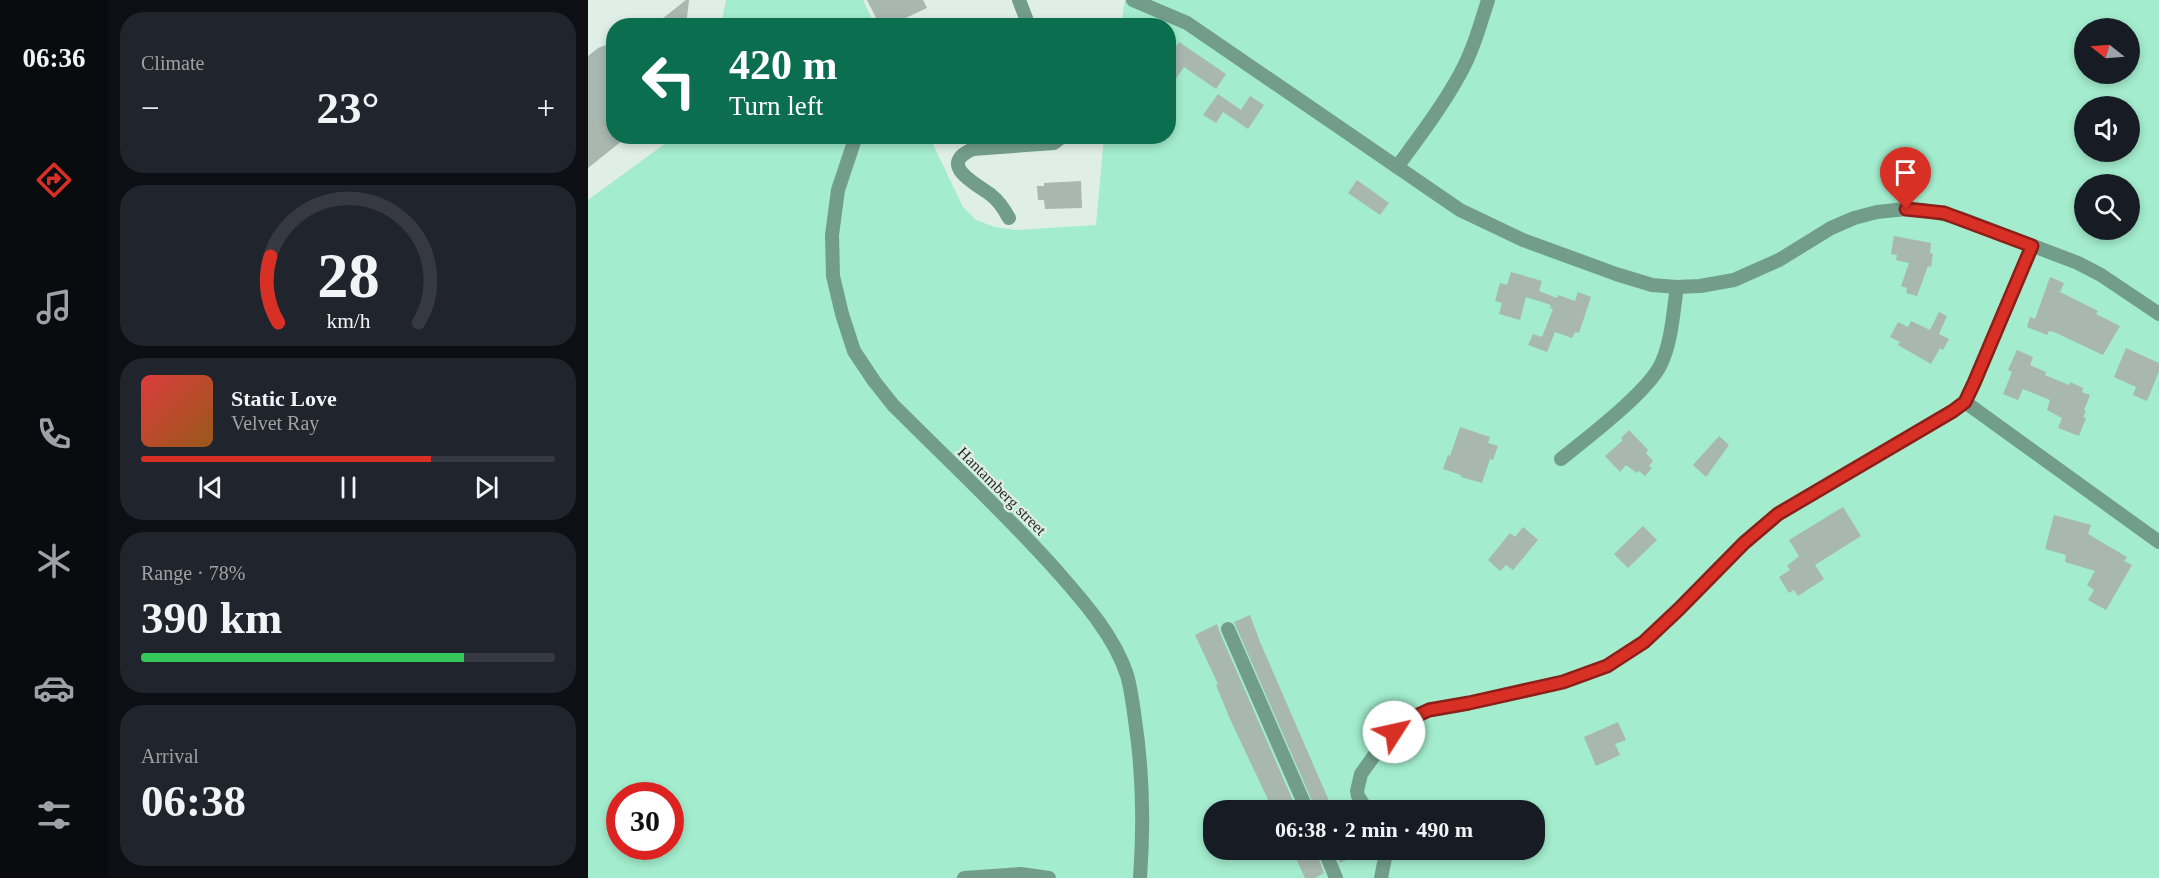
<!DOCTYPE html>
<html lang="en">
<head>
<meta charset="utf-8">
<style>
	body { margin:0; font-family:"Times New Roman",serif; background:#20242c; color:#f1f3f6; height:100vh; display:flex; flex-direction:column; font-size:22px; white-space:nowrap }
	* { box-sizing:border-box; margin:0 }
	p { font-size:20px; color:#9ea1a6 }
	.icon { flex:none; width:33px; height:33px; fill:none; stroke:currentColor; stroke-width:2; stroke-linecap:round; stroke-linejoin:round }
	.map { position:relative; flex:1; overflow:hidden }
	.drawer { display:flex; flex-direction:column; gap:12px; padding:12px; background:#0d0f14; width:480px }
	.drawer>* { flex:none }
	.banner { position:absolute; left:18px; top:18px; width:570px; height:126px; border-radius:24px; box-shadow:0 3px 9px #0003; background:#0b6e4f; color:#fff; overflow:hidden }
	.needle { width:39px; rotate:287deg }
	.controls { position:absolute; left:1486px; top:18px; display:grid; gap:12px }
	.controls a { display:grid; place-items:center; width:66px; height:66px; border-radius:50%; background:#171b24; box-shadow:0 3px 9px #0003; font-size:30px }
	.speed { position:absolute; left:18px; top:782px; display:flex; gap:12px; font-size:30px; font-weight:700; text-align:center }
	.speed>* { display:grid; place-content:center; width:78px; height:78px; border-radius:50%; background:#171b24; box-shadow:0 3px 9px #0003; line-height:1 }
	.speed .limit { border:9px solid #d22; background:#fff; color:#111 }
	.pin { position:absolute; display:grid; place-items:center; width:51px; height:51px; color:#fff; margin:-62px -26px; border-radius:50% 50% 50% 0; rotate:-45deg; box-shadow:0 0 6px #0007 }
	.pin .icon { rotate:45deg }
	.me { position:absolute; width:66px; margin:-33px; rotate:55deg; stroke-linejoin:round; filter:drop-shadow(0 0 4px #0008) }
	.turn { display:flex; align-items:center; gap:21px; height:126px; padding:0 24px; font-size:27px }
	.turn .icon { width:78px; height:78px; stroke-width:2.5 }
	.turn b { display:block; font-size:42px; line-height:51px }
	.big { font-size:45px; font-weight:600; line-height:1.1 }
	.drawer .card { flex:1; display:flex; flex-direction:column; justify-content:center; gap:9px; min-width:0; padding:0 21px; border-radius:24px; background:#20242c }
	.drawer .dial { align-items:center; gap:0 }
	.dial svg { height:156px; overflow:visible; fill:none; stroke:#363941; stroke-width:7; stroke-linecap:round; text-anchor:middle }
	.dial text { fill:#f1f3f6; stroke:none }
	.song { display:flex; align-items:center; gap:18px }
	.cover { width:72px; height:72px; border-radius:9px; background:linear-gradient(135deg,hsl(0 70% 55%),hsl(30 70% 35%)) }
	.played { height:6px; border-radius:3px; background:linear-gradient(90deg,#d93025 70%,#363941 70%) }
	.keys { display:flex; justify-content:space-around; direction:ltr }
	.heat { display:flex; justify-content:space-between; align-items:center; font-size:33px; direction:ltr }
	.charge { height:9px; border-radius:4px; background:linear-gradient(90deg,#34c759 78%,#363941 0) }
	.trip { position:absolute; left:615px; top:800px; width:342px; height:60px; border-radius:24px; background:#171b24; box-shadow:0 3px 9px #0003; font-weight:600; line-height:60px; text-align:center }
	main { display:flex; flex:1; min-height:0 }
	.menu { display:flex; flex-direction:column; width:108px; justify-content:space-around; align-items:center; background:#090b0e; color:#9ea1a6 }
	.menu .icon { width:42px; height:42px }
	.menu .active { color:#d93025 }
	.menu b { font-size:27px; color:#f1f3f6 }
	.map>svg:first-child { display:block }
	.green { fill:#a3eccd; fill-rule:evenodd }
	.building { fill:#a8b7b0 }
	.lines { fill:none; stroke-linecap:round; stroke-linejoin:round }
	.street { stroke:#739d8b; stroke-width:14 }
	.route-casing { stroke:#8d1f18; stroke-width:15 }
	.route { stroke:#d93025; stroke-width:10 }
	.labels { text-anchor:middle; dominant-baseline:central; stroke-width:4.5; stroke-linejoin:round; paint-order:stroke }
	.street-label { font-size:16px; fill:#282e2c; stroke:#dfefe7 }
</style>
</head>
<body>
<main>
<nav class="menu">
<b>06:36</b>
<svg class="icon active" aria-label="directions" viewBox="0 0 24 24"><path d="M12 3l9 9-9 9-9-9zM9 14v-3h6M13 9l2 2-2 2"/></svg>
<svg class="icon" aria-label="music" viewBox="0 0 24 24"><path d="M9 18V5l10-2v13"/><circle cx="6" cy="18" r="3"/><circle cx="16" cy="16" r="3"/></svg>
<svg class="icon" aria-label="phone" viewBox="0 0 24 24"><path d="M5 4h4l2 5-3 2q2 4 5 5l2-3 5 2v4C11 20 4 13 5 4z"/></svg>
<svg class="icon" aria-label="climate" viewBox="0 0 24 24"><path d="M12 3v18M4 7l16 10M4 17L20 7"/></svg>
<svg class="icon" aria-label="car" viewBox="0 0 24 24"><path d="M5 17H2v-5l4-1 3-4h7l3 4 3 1v5h-3M9 17h6M6 11h13"/><circle cx="7" cy="17" r="2"/><circle cx="17" cy="17" r="2"/></svg>
<svg class="icon" aria-label="filters" viewBox="0 0 24 24"><path d="M4 7h16M4 17h16"/><circle cx="9" cy="7" r="2"/><circle cx="15" cy="17" r="2"/></svg>
</nav>
<section class="drawer">
<div class="card"><p>Climate</p>
<div class="heat"><a>−</a><b class="big">23°</b><a>+</a></div>
</div>
<div class="card dial"><svg viewBox="0 0 100 80">
<path d="M14 69A42 42 0 1 1 86 69"/>
<path d="M14 69A42 42 0 0 1 10 35" stroke="#d93025"/>
<text x="50" y="56" font-size="32" font-weight="700">28</text>
<text x="50" y="72" font-size="11">km/h</text>
</svg></div>
<div class="card">
<div class="song"><i class="cover"></i><div><b>Static Love</b><p>Velvet Ray</p></div></div>
<div class="played"></div>
<div class="keys"><svg class="icon" aria-label="previous" viewBox="0 0 24 24"><path d="M18 5L8 12l10 7zM5 5v14"/></svg><svg class="icon" aria-label="pause" viewBox="0 0 24 24"><path d="M8 5v14M16 5v14"/></svg><svg class="icon" aria-label="next" viewBox="0 0 24 24"><path d="M6 5l10 7-10 7zM19 5v14"/></svg></div>
</div>
<div class="card"><p>Range · 78%</p><b class="big">390 km</b><div class="charge"></div></div>
<div class="card"><p>Arrival</p><b class="big">06:38</b></div>
</section>
<div class="map">
<svg width="1571" height="878" viewBox="0 0 1571 878">
	<rect width="100%" height="100%" fill="#dfefe7"/>
	<path class="green" d="M138,0H275L287,25H133Z
		M537,0H1571V878H0V200L86,137L341,136L375,207L388,220L407,227L428,230L508,225L516,137L580,136V26L533,25ZM1497,28H1542V74H1497ZM1497,106H1542V152H1497ZM1497,184H1542V230H1497ZM32,795H82V846H32ZM626,810H946V849H626Z"/>
	<path class="building" d="M98,0H101L98,26H65Z
		M279,0H335L339,8L309,22L311,26H292Z
		M26,42V136H40L0,168V56L10,48Z
		M591,42L638,74L628,89L596,67L580,90V57Z
		M630,94L653,110L662,96L676,105L660,129L635,112L628,123L615,115Z
		M769,180L801,203L792,215L760,193Z
		M493,181L494,208L457,209L456,200H450L449,186H456V183Z
		M1306,236L1343,243L1342,253L1345,254L1343,267L1340,266L1329,296L1318,293L1319,288L1313,286L1321,263L1308,260L1309,255L1303,254Z
		M923,272L954,281L951,291L969,298L970,295L987,301L990,292L1003,297L991,333L987,332L984,338L967,332L959,352L940,345L945,334L954,337L965,309L962,308L963,305L938,297L932,320L911,314L914,303L907,301L912,283L919,285Z
		M1462,277L1476,283L1472,292L1510,311L1508,314L1532,326L1515,355L1466,332L1461,331L1459,335L1439,327L1442,317L1447,319Z
		M1351,312L1359,316L1351,334L1361,339L1355,350L1352,348L1343,364L1310,345L1312,342L1302,337L1310,322L1320,327L1323,321L1342,330Z
		M1538,348L1571,363V371L1559,401L1545,395L1548,387L1526,377Z
		M1429,350L1445,357L1442,365L1458,372L1457,375L1481,385L1482,382L1495,388L1494,392L1502,395L1496,410L1498,411L1495,417L1498,418L1491,436L1470,428L1474,418L1459,410L1462,400L1435,389L1430,400L1415,394L1424,372L1420,370Z
		M872,427L902,437L900,443L910,446L905,460L902,459L894,483L873,477V475L855,469L860,455L862,456Z
		M1041,430L1060,450L1058,453L1065,461L1061,466L1064,468L1057,476L1051,471L1049,473L1038,465L1032,472L1017,456L1035,440L1033,438Z
		M1131,436L1141,445L1118,477L1105,465Z
		M1255,507L1273,536L1227,565L1236,579L1210,596L1206,590L1201,593L1191,577L1202,570L1199,566L1211,556L1201,540Z
		M1466,515L1503,525L1500,534L1539,557L1536,561L1544,565L1518,610L1500,600L1506,590L1499,585L1507,571L1477,562L1478,555L1457,549Z
		M1055,526L1069,540L1040,568L1026,554Z
		M935,527L950,540L925,570L918,565L912,571L900,560L922,533L927,537Z
		M662,615L672,642L745,810H728L646,622Z
		M629,624L632,633L709,810H685L642,719L628,685L630,684L607,635Z
		M1030,722L1038,740L1027,744L1032,755L1008,766L996,737Z
		M711,849H727L736,873L727,878H717L705,852Z
		M746,849H762L766,857L752,863Z"/>
	<g class="lines">
		<path class="street" d="M431,0L441,26
			M545,0L599,23L872,210L935,240L1028,274L1064,285L1089,287L1112,286L1146,280L1191,260L1243,228L1266,218L1289,212L1318,209L1335,210L1372,218L1490,263L1513,275L1571,314
			M268,136L250,190L244,235L245,276L254,314L266,351L286,381L305,405C360,460 416,512 468,570C495,601 526,635 539,675C543,689 545,705 547,720C555,773 556,824 552,878
			M809,167C831,137 854,107 872,74C885,51 892,25 900,0
			M421,218C416,209 411,201 403,195C389,184 348,165 385,149L466,143L475,136
			M1377,402L1571,542
			M973,459C999,438 1060,392 1073,364C1084,341 1085,312 1089,287
			M640,629L719,810
			M779,810L770,796L769,791L773,774L793,746L805,732L828,716L841,710L881,703L974,682L1019,666L1056,642L1091,609L1156,543L1190,514L1365,411L1377,402L1386,383L1444,246
			M736,849L748,878
			M376,878L433,874L461,878
			M793,878L797,858L796,849"/>
	</g>
	<g class="lines">
		<defs>
			<path id="route" d="M806,732L828,716L841,710L881,703L975,682L1019,666L1056,642L1091,609L1156,543L1190,514L1365,411L1377,402L1386,383L1444,246L1356,213L1318,209"/>
		</defs>
		<use href="#route" class="route-casing"/>
		<use href="#route" class="route"/>
	</g>
	<g class="labels">
		<g class="street-label">
			<text transform="translate(414 491) rotate(45)">Hantamberg street</text>
		</g>
	</g>
</svg>
<div class="controls">
<a><svg class="needle" viewBox="-14 -14 28 28"><path d="M0-13l5 13h-10z" fill="#e53935"/><path d="M0 13l5-13h-10z" fill="#9ea1a6"/></svg></a>
<a><svg class="icon" aria-label="sound" viewBox="0 0 24 24"><path d="M4 9h4l5-4v14l-5-4H4zM17 9q2 3 0 6"/></svg></a>
<a><svg class="icon" aria-label="search" viewBox="0 0 24 24"><circle cx="10" cy="10" r="6"/><path d="M15 15l6 6"/></svg></a>
</div>
<div class="speed"><div class="limit">30</div></div>
<div class="pin" style="left:1318px;top:209px;background:#d93025"><svg class="icon" aria-label="arrive" viewBox="0 0 24 24"><path d="M6 21V4h12l-3 4 3 4H6"/></svg></div>
<svg class="me" style="left:806px;top:732px" viewBox="-20 -20 40 40"><circle r="19" fill="#fff"/><path d="M0-13L10 11 0 6-10 11z" fill="#d93025"/></svg>
<div class="trip">06:38 · 2 min · 490 m</div>
<div class="banner">
<div class="turn"><svg class="icon" aria-label="left" viewBox="0 0 24 24"><path d="M17 20v-9H6M10 6l-5 5 5 5"/></svg><div><b>420 m</b>Turn left</div></div>
</div>
</div>
</main>
</body>
</html>
